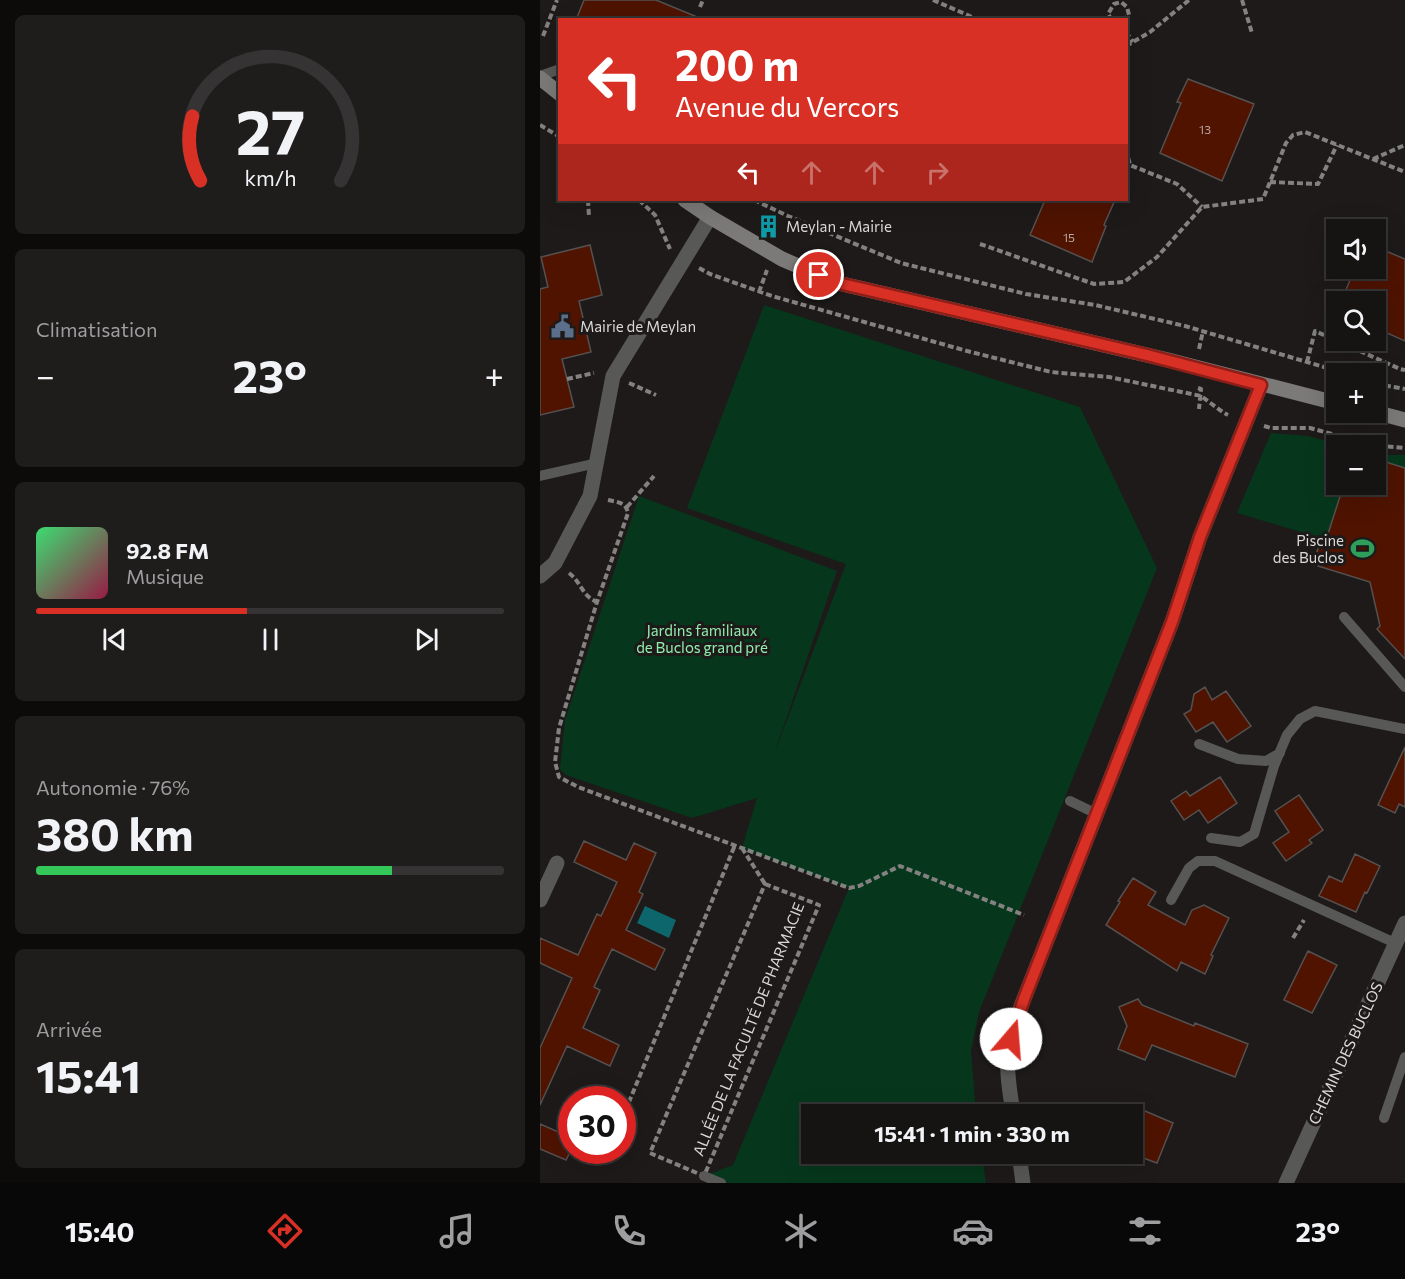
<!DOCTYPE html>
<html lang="fr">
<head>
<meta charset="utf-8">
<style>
	body { margin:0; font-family:Commissioner,sans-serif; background:#1f1d1c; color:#f1f3f6; height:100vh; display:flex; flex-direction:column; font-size:22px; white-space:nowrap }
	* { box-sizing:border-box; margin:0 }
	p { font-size:20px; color:#9e9ea0 }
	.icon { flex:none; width:33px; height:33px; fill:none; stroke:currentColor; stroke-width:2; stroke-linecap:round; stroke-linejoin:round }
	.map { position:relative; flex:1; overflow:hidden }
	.side { display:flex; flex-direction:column; gap:15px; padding:15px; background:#0c0b0a; width:540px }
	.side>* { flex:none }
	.guide { position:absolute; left:18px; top:18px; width:570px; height:183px; border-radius:0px; box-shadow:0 6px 24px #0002,0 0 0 2px #353333; background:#d93025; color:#fff; overflow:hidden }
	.controls { position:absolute; left:786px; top:219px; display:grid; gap:12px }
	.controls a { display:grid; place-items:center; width:60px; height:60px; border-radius:0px; background:#161413; box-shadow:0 6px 24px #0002,0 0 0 2px #353333; font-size:30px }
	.speed { position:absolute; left:18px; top:1086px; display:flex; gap:12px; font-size:30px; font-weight:700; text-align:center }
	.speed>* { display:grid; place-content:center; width:78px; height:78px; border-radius:50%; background:#161413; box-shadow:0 6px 24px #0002,0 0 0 2px #353333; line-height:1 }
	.speed .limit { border:9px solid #d22; background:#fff; color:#111 }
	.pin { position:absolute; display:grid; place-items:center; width:51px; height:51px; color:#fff; margin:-26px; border:3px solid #fff; border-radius:50%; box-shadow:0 2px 6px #0007 }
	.me { position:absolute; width:66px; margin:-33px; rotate:18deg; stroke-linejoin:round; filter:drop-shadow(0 0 4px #0008) }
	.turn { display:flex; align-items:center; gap:21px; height:126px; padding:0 18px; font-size:27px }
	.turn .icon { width:78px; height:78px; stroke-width:2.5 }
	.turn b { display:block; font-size:42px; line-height:51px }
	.lanes { display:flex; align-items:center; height:57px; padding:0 18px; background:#0003; justify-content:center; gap:30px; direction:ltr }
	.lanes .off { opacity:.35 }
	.big { font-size:45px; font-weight:700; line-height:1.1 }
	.side .tile { flex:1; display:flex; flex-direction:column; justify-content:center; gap:9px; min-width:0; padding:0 21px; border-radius:9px; background:#1f1d1c }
	.side .dial { align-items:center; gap:0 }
	.dial svg { height:156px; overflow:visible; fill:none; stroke:#353333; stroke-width:7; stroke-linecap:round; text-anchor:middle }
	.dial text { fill:#f1f3f6; stroke:none }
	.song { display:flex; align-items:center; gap:18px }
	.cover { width:72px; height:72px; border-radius:9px; background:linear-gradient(135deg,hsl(140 70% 55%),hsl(340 70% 35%)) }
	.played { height:6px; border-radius:3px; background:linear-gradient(90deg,#d93025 45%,#353333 45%) }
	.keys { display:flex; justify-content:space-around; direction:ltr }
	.heat { display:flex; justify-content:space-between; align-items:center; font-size:33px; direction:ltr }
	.charge { height:9px; border-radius:4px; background:linear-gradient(90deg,#34c759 76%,#353333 0) }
	.trip { position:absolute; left:261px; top:1104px; width:342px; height:60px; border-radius:0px; background:#161413; box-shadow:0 6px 24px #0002,0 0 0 2px #353333; font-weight:700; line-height:60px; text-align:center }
	.tab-bar { display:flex; height:96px; justify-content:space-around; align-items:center; background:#090808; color:#9e9ea0 }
	.tab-bar .icon { width:42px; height:42px }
	.tab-bar .on { color:#d93025 }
	.tab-bar b { font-size:27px; color:#f1f3f6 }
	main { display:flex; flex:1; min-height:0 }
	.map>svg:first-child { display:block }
	.green { fill:#06371c }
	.water { fill:#0c666b }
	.building { fill:#4f1300; stroke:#545150; stroke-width:1.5 }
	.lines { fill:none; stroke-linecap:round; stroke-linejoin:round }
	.path { stroke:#848281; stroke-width:4; stroke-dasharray:6 3; stroke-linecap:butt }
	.lane { stroke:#585856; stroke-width:10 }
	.street { stroke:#585856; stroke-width:15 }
	.secondary { stroke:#7b7a78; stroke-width:15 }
	.route-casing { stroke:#8d1f18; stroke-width:15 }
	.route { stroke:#d93025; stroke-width:10 }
	.labels { text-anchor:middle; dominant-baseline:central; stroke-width:6; stroke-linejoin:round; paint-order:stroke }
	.number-label { font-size:12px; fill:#b8a8a2 }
	.poi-label { font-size:15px; fill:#dbd9d8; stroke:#1d1a19; text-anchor:start }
	.park-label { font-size:15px; fill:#90edae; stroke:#1d1a19 }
	.street-label { font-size:15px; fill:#dbd9d8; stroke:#1d1a19 }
</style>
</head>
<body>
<main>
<section class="side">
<div class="tile dial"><svg viewBox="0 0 100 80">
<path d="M14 69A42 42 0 1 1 86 69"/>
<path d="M14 69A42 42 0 0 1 10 36" stroke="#d93025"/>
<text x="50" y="56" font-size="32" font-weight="700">27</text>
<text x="50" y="72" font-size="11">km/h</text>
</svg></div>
<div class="tile"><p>Climatisation</p>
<div class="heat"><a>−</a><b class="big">23°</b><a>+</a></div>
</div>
<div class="tile">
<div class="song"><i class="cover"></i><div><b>92.8 FM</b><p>Musique</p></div></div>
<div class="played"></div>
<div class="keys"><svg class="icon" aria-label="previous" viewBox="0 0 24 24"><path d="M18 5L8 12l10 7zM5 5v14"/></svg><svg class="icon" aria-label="pause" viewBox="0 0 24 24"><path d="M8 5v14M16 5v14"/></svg><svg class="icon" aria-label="next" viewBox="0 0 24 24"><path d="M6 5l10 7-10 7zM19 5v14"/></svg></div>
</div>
<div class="tile"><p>Autonomie · 76%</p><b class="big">380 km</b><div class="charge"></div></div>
<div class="tile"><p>Arrivée</p><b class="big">15:41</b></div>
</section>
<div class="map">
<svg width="865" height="1183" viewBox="0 0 865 1183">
	<rect width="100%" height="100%" fill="#1d1a19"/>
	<path class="green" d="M224,305L540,407L617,568L439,1012L431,1051L436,1114H272V1154H442L446,1183H186L164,1176L193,1165L309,888L202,848L217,798L152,818L26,775L20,769L25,720L99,496L297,571L233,757L306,564L147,508Z
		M731,433L768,436L802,445L796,446V484H836V453L842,455H865V659L837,629L853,613L848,605L836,608L834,600L847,587L778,566L780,560L775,559L781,538L697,513Z"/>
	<path class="water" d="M105,906L136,920L129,938L97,923Z"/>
	<path class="building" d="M44,0H116L162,19L36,20Z
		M648,79L714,104L682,181L620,153L641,103L637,102Z
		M505,200H575L564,225L566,226L552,262L490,235Z
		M50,245L62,295L39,301L51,352L22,359L34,407L0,415V289L8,287L1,257Z
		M836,247L865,259V341L836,328V302H801L815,268H836Z
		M836,459L865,468V659L837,629L840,626L830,582L778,566L780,560L775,559L781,538L786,540L804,484H836Z
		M665,687L672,700L686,691L711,726L687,742L673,722L656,732L644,714L651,710L654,694Z
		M865,747V807L859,804L855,813L838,805Z
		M680,777L697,803L668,823L659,810L644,820L631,801L646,791L650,796Z
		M759,795L783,830L769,840L772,843L746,861L733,843L749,832L735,811Z
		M44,841L86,860L94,843L116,853L99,892L103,894L86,930L125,949L115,970L72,949L54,987L60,990L43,1028L79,1045L70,1066L27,1046L0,1105V1048L32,978L0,963V938L38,955L57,914L61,916L77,882L34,862Z
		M815,854L840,866L827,893L825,892L816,912L779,896L789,876L802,882Z
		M593,878L616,892L608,905L645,925L652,910L664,905L689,918L671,955L673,956L665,974L641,962L637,971L566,925L580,902L578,901Z
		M768,951L797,965L772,1013L744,1000Z
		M598,999L602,1005L654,1026L655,1023L708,1044L695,1077L612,1045L605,1060L578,1049L587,1026L579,1007Z
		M598,1108L633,1123L617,1163L592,1154V1121Z
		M0,1124L32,1138V1148L26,1160L0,1149Z"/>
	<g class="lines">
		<path class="path" d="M393,0L439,20
			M702,0L712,33
			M160,7L163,0
			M572,20L568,14L574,4L581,2L587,7L589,15L584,20
			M586,32L593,42
			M3,36L17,0
			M586,46L610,32L649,0
			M0,125L20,137
			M586,149L590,165L637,184L662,207
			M833,159L865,145
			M730,182L778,184L797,145
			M48,200L49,217
			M99,200L115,215L130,249
			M214,200L248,216L361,263L486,294L555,305L645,326L784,367L803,374
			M440,244L554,284L584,282L617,257L662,207L723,199L746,143L753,135L765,132L865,172
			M159,268L170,274L232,296L427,351L511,372L569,377L661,396L684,413L688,415
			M219,292L227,270
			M659,349L663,331
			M767,362L775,331L860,369L865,370
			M27,379L54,373
			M89,383L116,395
			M836,384L865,389
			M658,388L661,389L659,409
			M724,426L731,428H770L810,439L843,446L865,448
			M68,500C77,502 86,502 88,513L57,602L19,728L15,762L19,777L38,787L309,888L319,886L360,866L484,915
			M87,507L114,476
			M29,573C41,582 42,596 57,602
			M202,848L225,884
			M225,884L279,905L164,1176L110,1153Z
			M753,938L764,920
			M82,1119L195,845"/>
		<path class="lane" d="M0,76L20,69
			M0,476L57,463
			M804,617L865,687
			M659,744L698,759L726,761L740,753
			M530,801L557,814
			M671,838L700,842L714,834L734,766L747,735L760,719L775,711L865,729
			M631,900L649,868L658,861H675L855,943
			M844,1118L865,1057
			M164,1176L181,1183"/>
		<path class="street" d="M0,576L15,563L50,496L73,376L170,217
			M0,900L17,863
			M473,1114C471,1096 466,1076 468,1057C469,1044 473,1032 476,1019L632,622L660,537L721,385
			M479,1154L483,1183
			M746,1183L865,923"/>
		<path class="secondary" d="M0,78L20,94
			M145,200L170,217L242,259L298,283L628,360L796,403
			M835,412L865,420"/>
	</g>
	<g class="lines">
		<defs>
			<path id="route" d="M279,275L298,283L607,355L721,385L660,537L632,622L484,999L471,1039"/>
		</defs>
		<use href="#route" class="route-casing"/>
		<use href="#route" class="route"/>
	</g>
	<defs>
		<symbol id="building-bare" viewBox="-9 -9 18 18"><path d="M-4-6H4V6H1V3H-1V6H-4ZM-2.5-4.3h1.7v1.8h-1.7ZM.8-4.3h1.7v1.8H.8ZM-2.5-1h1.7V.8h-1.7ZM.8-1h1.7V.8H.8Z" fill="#0f9aa8" stroke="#1d1a19" stroke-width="2.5" paint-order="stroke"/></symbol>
		<symbol id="civic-bare" viewBox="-9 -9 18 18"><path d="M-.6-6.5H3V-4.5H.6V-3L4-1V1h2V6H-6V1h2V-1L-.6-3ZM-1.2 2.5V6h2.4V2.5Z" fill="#5c6f8a" stroke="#1d1a19" stroke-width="2.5" paint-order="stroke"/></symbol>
		<symbol id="stadium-bare" viewBox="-9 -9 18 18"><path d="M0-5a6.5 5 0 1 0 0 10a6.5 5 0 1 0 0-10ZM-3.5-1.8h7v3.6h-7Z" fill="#2e9e5b" stroke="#1d1a19" stroke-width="2.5" paint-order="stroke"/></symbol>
	</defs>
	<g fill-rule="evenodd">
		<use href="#building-bare" x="212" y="210" width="33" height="33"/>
		<use href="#civic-bare" x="6" y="310" width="33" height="33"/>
		<use href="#stadium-bare" x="806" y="532" width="33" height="33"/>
	</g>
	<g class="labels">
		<g class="number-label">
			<text x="665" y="129">13</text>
			<text x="529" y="237">15</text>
		</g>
		<g class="poi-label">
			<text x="246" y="226">Meylan - Mairie</text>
			<text x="40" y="326">Mairie de Meylan</text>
			<text x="804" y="540" text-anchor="end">Piscine<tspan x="804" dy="17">des Buclos</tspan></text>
		</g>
		<g class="park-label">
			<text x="162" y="630">Jardins familiaux<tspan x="162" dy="17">de Buclos grand pré</tspan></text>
		</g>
		<g class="street-label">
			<text transform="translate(208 1029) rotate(-68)">ALLÉE DE LA FACULTÉ DE PHARMACIE</text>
			<text transform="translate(805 1053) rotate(-65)">CHEMIN DES BUCLOS</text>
		</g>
	</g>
</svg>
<div class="controls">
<a><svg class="icon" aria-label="sound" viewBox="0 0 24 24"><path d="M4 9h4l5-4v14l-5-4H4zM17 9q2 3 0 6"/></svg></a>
<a><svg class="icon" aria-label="search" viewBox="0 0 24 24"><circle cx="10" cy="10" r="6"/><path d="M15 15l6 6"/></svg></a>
<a>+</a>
<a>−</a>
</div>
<div class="speed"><div class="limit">30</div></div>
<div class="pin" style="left:279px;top:275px;background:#d93025"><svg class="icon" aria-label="arrive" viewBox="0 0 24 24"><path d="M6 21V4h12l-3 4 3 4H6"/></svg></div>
<svg class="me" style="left:471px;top:1039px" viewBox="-20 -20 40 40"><circle r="19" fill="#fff"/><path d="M0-13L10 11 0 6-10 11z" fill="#d93025"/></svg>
<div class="trip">15:41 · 1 min · 330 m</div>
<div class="guide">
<div class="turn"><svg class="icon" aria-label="left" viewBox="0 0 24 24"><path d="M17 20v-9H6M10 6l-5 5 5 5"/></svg><div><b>200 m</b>Avenue du Vercors</div></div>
<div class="lanes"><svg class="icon" aria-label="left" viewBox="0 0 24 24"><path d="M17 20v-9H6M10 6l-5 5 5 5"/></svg><svg class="icon off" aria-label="ahead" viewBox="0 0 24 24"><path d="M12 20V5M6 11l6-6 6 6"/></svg><svg class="icon off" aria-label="ahead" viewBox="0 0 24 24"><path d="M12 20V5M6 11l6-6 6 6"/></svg><svg class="icon off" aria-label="right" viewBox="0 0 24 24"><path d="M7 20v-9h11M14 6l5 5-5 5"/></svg></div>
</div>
</div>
</main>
<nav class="tab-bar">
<b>15:40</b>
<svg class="icon on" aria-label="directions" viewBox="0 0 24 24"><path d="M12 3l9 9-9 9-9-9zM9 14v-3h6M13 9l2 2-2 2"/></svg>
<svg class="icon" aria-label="music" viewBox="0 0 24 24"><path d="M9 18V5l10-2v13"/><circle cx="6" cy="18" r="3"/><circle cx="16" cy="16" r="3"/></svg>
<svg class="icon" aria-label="phone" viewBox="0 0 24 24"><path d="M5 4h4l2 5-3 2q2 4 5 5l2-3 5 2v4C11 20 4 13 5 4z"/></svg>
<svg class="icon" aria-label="climate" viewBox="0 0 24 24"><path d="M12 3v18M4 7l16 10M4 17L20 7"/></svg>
<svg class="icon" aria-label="car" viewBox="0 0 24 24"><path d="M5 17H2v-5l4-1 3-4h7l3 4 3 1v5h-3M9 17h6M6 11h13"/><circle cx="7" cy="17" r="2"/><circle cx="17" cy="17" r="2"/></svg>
<svg class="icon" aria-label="filters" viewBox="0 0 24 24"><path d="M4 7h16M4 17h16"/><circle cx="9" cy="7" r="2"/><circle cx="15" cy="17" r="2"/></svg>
<b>23°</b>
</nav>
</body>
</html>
